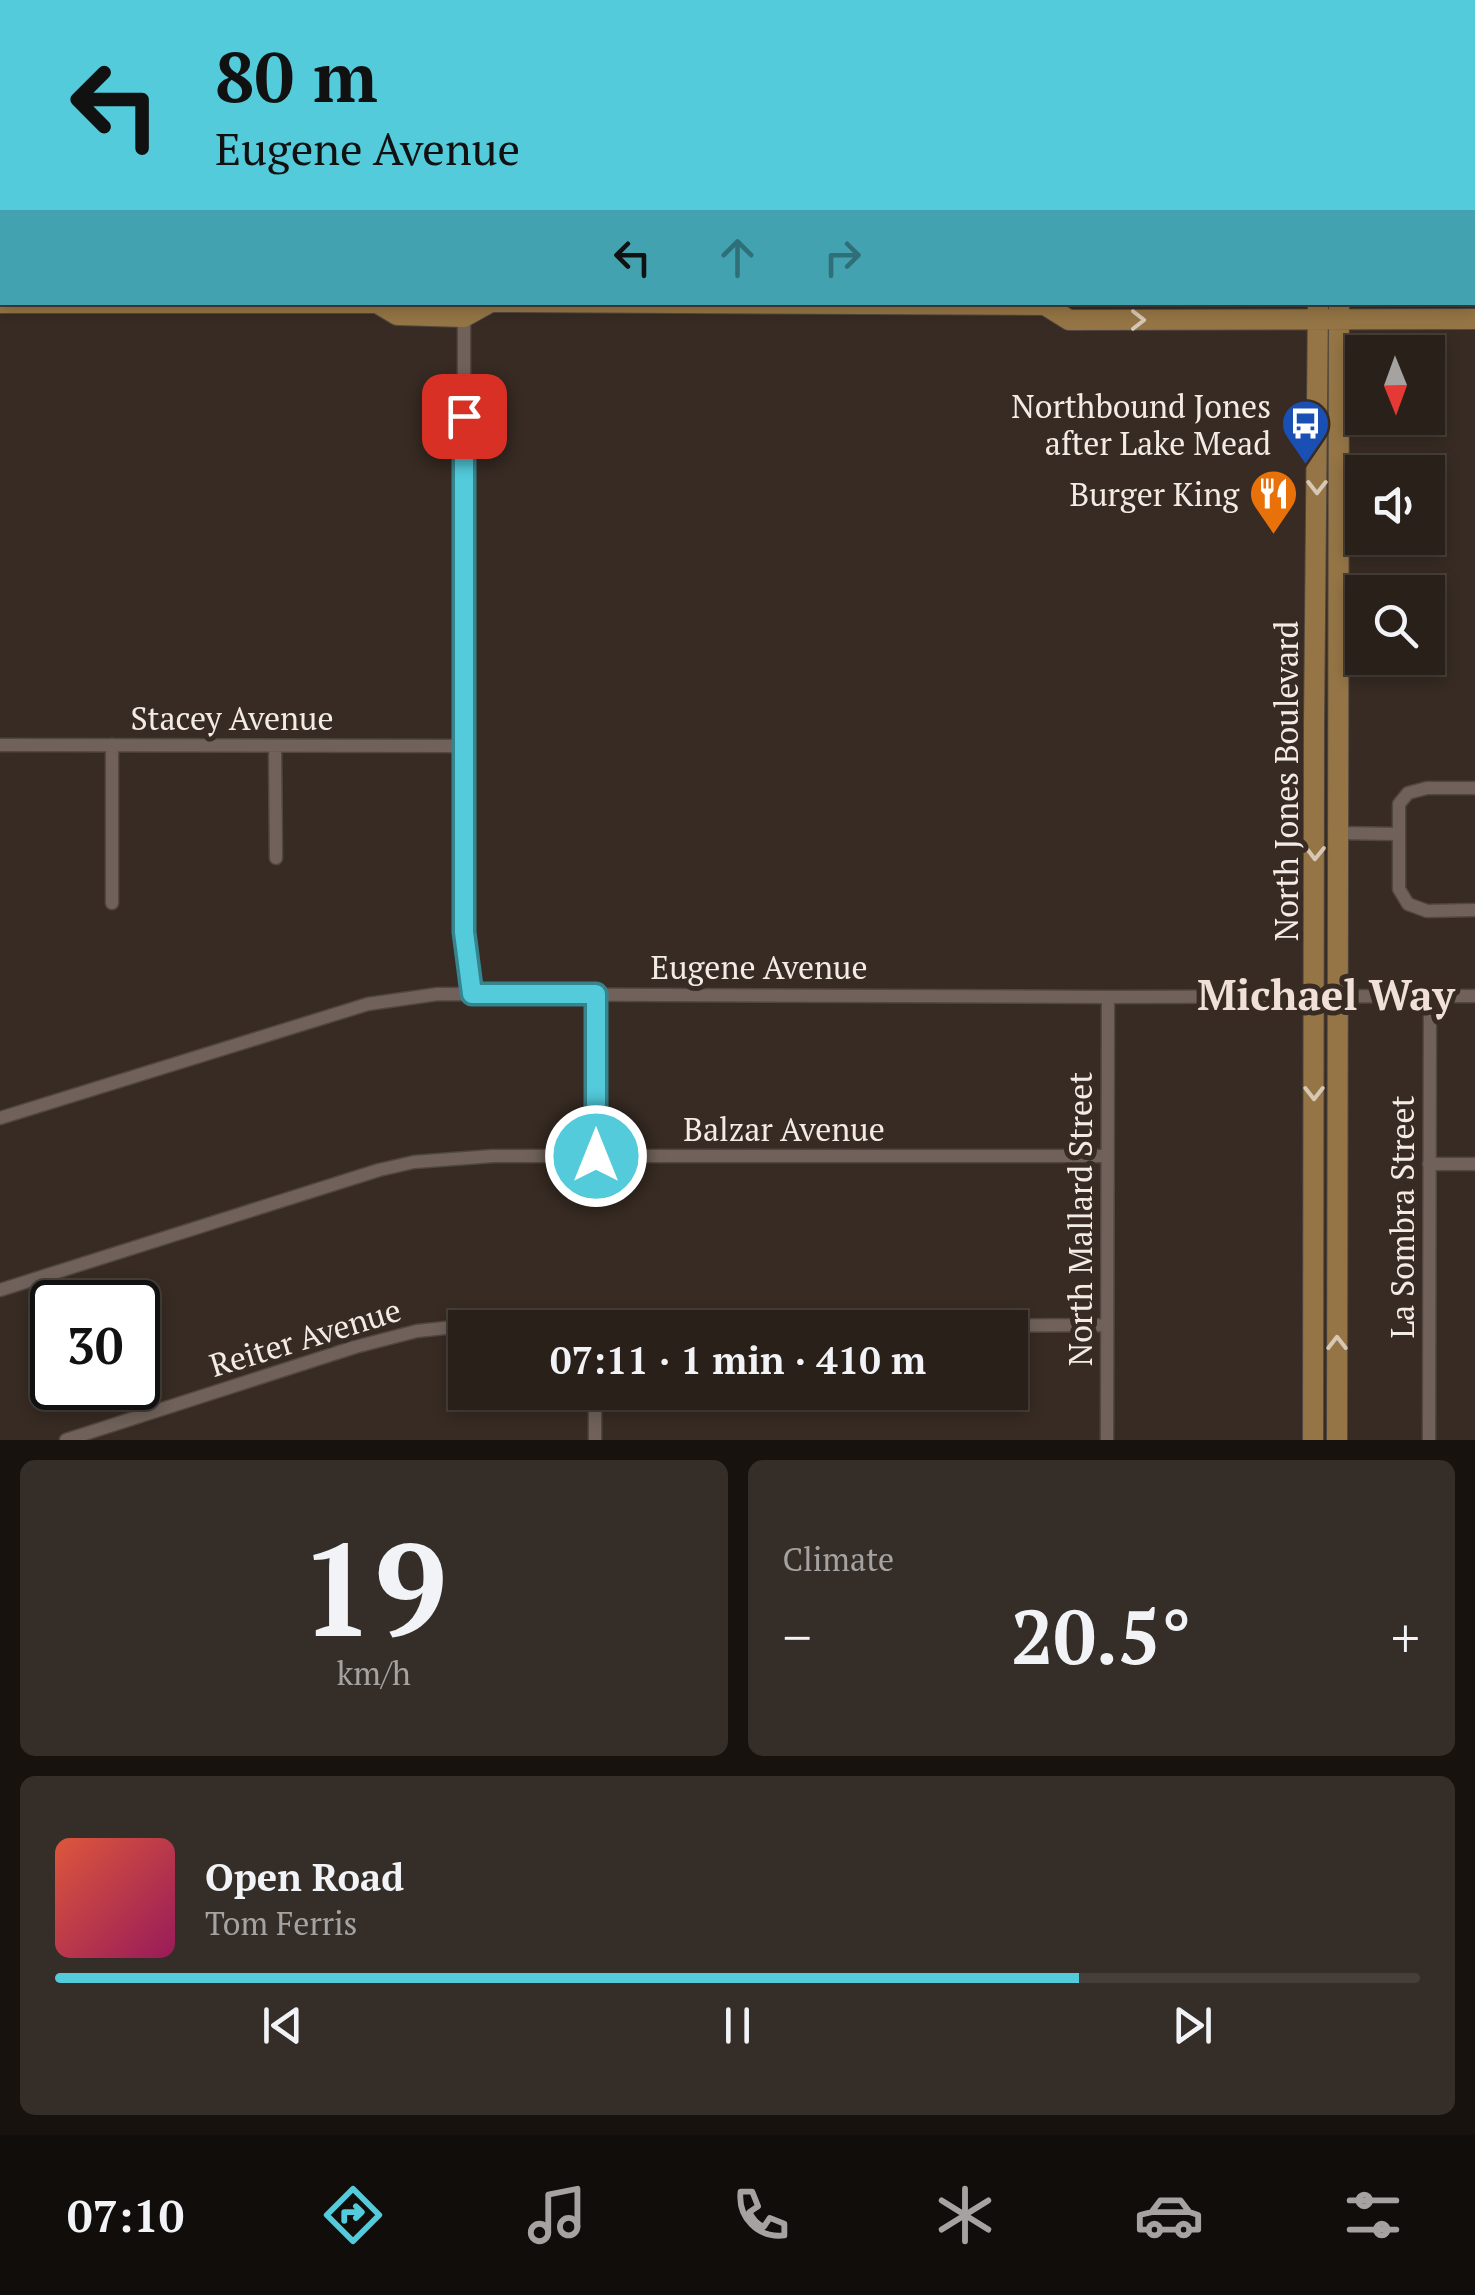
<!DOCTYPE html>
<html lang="en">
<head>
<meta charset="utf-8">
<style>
	body { margin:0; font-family:"PT Serif",serif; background:#352d27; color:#f1f3f6; height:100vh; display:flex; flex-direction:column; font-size:38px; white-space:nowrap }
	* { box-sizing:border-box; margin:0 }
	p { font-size:32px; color:#a5a3a2 }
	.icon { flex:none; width:55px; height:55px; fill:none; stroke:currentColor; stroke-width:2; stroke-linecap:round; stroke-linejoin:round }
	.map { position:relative; height:1440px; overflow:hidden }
	.details { display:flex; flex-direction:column; gap:20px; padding:20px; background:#17120e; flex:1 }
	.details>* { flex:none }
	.banner { position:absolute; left:0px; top:0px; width:1475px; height:305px; box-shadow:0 5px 15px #0003,0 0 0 2px #453e39; background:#53cbdb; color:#111; overflow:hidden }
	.needle { width:65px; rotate:179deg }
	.controls { position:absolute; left:1345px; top:335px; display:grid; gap:20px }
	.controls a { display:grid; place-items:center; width:100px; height:100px; border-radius:0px; background:#29201a; box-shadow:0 5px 15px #0003,0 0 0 2px #453e39; font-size:50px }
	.speed { position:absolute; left:30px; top:1280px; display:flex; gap:20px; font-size:50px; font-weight:700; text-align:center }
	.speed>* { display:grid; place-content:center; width:130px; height:130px; border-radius:50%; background:#29201a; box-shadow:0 5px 15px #0003,0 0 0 2px #453e39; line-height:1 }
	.speed .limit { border:5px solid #111; border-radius:15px; background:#fff; color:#111 }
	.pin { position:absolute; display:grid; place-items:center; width:85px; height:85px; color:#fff; margin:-42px; border-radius:20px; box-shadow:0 5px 15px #0006 }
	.me { position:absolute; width:110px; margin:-55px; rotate:0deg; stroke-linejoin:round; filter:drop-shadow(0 0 8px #0008) }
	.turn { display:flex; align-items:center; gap:35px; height:210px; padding:0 50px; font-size:45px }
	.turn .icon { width:130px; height:130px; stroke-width:2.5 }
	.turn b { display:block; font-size:70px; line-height:85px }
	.lanes { display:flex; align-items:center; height:95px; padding:0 50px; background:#0003; justify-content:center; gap:50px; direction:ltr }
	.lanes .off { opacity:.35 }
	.big { font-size:75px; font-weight:700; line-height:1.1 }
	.details .card { flex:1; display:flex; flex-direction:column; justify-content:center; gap:15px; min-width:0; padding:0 35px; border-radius:15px; background:#352d27 }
	.details .dial { align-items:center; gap:0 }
	.dial b { font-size:130px; line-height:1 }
	.song { display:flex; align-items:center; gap:30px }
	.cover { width:120px; height:120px; border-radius:15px; background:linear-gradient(135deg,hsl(10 70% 55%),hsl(330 70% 35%)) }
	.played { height:10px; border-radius:5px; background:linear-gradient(90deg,#53cbdb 75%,#453e39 75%) }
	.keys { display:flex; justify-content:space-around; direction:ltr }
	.heat { display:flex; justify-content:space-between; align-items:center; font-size:55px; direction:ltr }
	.details .tiles { flex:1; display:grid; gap:20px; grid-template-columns:1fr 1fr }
	.card:last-child { grid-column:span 2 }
	.trip { position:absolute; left:448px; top:1310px; width:580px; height:100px; border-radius:0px; background:#29201a; box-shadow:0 5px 15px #0003,0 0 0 2px #453e39; font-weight:700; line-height:100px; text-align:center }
	.dock { display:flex; height:160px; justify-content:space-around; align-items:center; background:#100d0a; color:#a5a3a2 }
	.dock .icon { width:70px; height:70px }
	.dock .current { color:#53cbdb }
	.dock b { font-size:45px; color:#f1f3f6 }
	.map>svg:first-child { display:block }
	.built { fill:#453328 }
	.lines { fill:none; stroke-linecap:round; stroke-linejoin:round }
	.minor-casing { stroke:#514740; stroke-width:15 }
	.tertiary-casing { stroke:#514740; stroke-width:18 }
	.primary-casing { stroke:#514740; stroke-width:22 }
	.minor { stroke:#70625a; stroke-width:12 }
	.tertiary { stroke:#70625a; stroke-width:15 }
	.primary { stroke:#957545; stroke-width:20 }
	.oneway { stroke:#d7c8b6 }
	.route-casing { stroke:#36848e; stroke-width:25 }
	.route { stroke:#53cbdb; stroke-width:18 }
	.labels { text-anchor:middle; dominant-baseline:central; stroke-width:10; stroke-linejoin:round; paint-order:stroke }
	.poi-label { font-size:32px; fill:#f3ebe6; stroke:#372b23; text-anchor:end }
	.street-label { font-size:32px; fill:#f3ebe6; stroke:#372b23 }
	.district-label { font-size:42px; font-weight:bold; fill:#f1e0d7; stroke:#372b23 }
</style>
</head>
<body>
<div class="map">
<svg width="1475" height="1440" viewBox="0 0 1475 1440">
	<rect width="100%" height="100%" fill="#372b23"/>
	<path class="built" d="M1350,0H1475V276H1472V2H1350Z"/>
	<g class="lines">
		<defs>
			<path id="minor" d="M177,2V0
				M361,2V0
				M464,302V932L472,994
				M0,745L464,746
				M112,745V903
				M275,746L276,858
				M1475,788H1427L1408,793L1399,804V889L1408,904L1427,911L1475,910
				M1338,833L1398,834
				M0,1118L368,1004L438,994L1108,997L1475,996
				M596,1156V994
				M1429,1164H1475
				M0,1290L379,1170L414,1162L493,1156H1107
				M66,1440L355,1347L417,1331L445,1328L1107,1325
				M595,1440V1392
				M1107,1440L1108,997
				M1429,1440L1430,995"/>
			<path id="tertiary" d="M553,0V2"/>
			<path id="primary" d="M1318,2V0
				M1340,2V0
				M1472,290H1475
				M0,303H377L397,315L464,317L491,302L1045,305L1048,302
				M1045,305L1069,320L1475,319
				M1313,1440L1314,724L1318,302
				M1337,1440L1339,302"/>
		</defs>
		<use href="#minor" class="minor-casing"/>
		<use href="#tertiary" class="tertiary-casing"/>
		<use href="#primary" class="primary-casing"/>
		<use href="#minor" class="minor"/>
		<use href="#tertiary" class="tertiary"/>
		<use href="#primary" class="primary"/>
	</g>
	<defs><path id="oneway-chevron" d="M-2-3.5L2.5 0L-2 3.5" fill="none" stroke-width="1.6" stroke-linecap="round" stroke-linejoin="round" transform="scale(2.5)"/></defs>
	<g class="oneway">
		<use href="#oneway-chevron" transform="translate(1138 320)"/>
		<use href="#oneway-chevron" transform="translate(1317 487) rotate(90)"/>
		<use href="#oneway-chevron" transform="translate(1315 853) rotate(91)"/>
		<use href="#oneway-chevron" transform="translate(1314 1093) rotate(90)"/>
		<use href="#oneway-chevron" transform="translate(1337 1343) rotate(-90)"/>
	</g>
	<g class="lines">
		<defs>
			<path id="route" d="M464,416V932L472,994H596V1156"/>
		</defs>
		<use href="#route" class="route-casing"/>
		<use href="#route" class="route"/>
	</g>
	<defs>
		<symbol id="bus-pin" viewBox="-11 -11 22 30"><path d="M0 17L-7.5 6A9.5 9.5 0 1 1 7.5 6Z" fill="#1a4fb4" stroke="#372b23"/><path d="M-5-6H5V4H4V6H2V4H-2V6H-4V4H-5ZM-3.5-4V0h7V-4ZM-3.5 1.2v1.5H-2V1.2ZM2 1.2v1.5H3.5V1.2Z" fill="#fff"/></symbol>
		<symbol id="restaurant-pin" viewBox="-11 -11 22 30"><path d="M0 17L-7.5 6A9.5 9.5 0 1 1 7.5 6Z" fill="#e8710a" stroke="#372b23"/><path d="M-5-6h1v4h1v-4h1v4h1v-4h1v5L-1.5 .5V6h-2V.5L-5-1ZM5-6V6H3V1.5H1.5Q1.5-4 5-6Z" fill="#fff"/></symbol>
	</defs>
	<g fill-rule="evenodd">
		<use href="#bus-pin" x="1278" y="396" width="55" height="75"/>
		<use href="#restaurant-pin" x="1246" y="466" width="55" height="75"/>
	</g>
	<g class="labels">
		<g class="poi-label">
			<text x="1271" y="406">Northbound Jones<tspan x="1271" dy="37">after Lake Mead</tspan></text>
			<text x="1239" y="494">Burger King</text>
		</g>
		<g class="street-label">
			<text x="232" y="718">Stacey Avenue</text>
			<text transform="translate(1286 781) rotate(-90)">North Jones Boulevard</text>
			<text x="759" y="967">Eugene Avenue</text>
			<text x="784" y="1129">Balzar Avenue</text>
			<text transform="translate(1402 1217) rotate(-90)">La Sombra Street</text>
			<text transform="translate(1080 1219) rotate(-90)">North Mallard Street</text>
			<text transform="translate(305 1337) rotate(-17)">Reiter Avenue</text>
		</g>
		<g class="district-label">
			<text x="1326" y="994">Michael Way</text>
		</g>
	</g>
</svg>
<div class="controls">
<a><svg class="needle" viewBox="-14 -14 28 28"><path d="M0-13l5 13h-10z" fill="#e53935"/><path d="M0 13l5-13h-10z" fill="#a5a3a2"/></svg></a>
<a><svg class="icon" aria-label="sound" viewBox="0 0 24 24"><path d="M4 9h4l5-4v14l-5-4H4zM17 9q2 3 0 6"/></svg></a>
<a><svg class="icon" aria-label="search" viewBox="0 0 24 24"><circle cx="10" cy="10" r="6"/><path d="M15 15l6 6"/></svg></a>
</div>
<div class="speed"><div class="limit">30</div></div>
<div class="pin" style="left:464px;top:416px;background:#d93025"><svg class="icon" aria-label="arrive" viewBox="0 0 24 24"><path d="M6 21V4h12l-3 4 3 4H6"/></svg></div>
<svg class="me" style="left:596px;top:1156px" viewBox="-20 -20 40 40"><circle r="17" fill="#53cbdb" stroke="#fff" stroke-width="3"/><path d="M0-11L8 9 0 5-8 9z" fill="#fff"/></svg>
<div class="trip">07:11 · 1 min · 410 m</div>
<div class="banner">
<div class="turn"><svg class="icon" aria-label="left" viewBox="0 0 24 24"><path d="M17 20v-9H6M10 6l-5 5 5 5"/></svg><div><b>80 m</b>Eugene Avenue</div></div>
<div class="lanes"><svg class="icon" aria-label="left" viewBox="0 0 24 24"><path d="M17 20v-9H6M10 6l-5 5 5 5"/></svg><svg class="icon off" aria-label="ahead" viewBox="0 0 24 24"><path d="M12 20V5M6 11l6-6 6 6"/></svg><svg class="icon off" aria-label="right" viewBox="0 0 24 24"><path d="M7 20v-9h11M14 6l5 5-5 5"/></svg></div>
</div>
</div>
<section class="details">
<div class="tiles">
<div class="card dial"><b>19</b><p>km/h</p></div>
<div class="card"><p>Climate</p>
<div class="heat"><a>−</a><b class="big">20.5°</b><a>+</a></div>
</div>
<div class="card">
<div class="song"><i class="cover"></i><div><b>Open Road</b><p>Tom Ferris</p></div></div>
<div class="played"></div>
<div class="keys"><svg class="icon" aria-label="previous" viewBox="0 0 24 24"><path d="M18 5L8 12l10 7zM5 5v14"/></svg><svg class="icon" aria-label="pause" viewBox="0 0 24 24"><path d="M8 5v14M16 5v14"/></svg><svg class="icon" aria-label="next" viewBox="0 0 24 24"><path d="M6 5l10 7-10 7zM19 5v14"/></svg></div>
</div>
</div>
</section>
<nav class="dock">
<b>07:10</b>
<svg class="icon current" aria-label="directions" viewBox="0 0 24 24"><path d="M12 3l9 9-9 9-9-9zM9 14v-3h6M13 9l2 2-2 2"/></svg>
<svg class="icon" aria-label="music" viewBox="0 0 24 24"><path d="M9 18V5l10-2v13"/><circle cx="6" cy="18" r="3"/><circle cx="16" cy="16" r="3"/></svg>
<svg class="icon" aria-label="phone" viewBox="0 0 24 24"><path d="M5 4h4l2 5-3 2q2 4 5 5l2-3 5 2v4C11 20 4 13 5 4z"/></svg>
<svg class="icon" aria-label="climate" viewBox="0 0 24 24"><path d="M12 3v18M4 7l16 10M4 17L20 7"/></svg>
<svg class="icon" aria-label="car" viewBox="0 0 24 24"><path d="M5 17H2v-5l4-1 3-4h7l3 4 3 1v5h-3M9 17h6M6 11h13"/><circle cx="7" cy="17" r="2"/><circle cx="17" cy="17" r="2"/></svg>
<svg class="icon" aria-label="filters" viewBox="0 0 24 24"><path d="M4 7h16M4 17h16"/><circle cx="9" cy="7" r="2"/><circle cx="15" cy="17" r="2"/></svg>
</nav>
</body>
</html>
